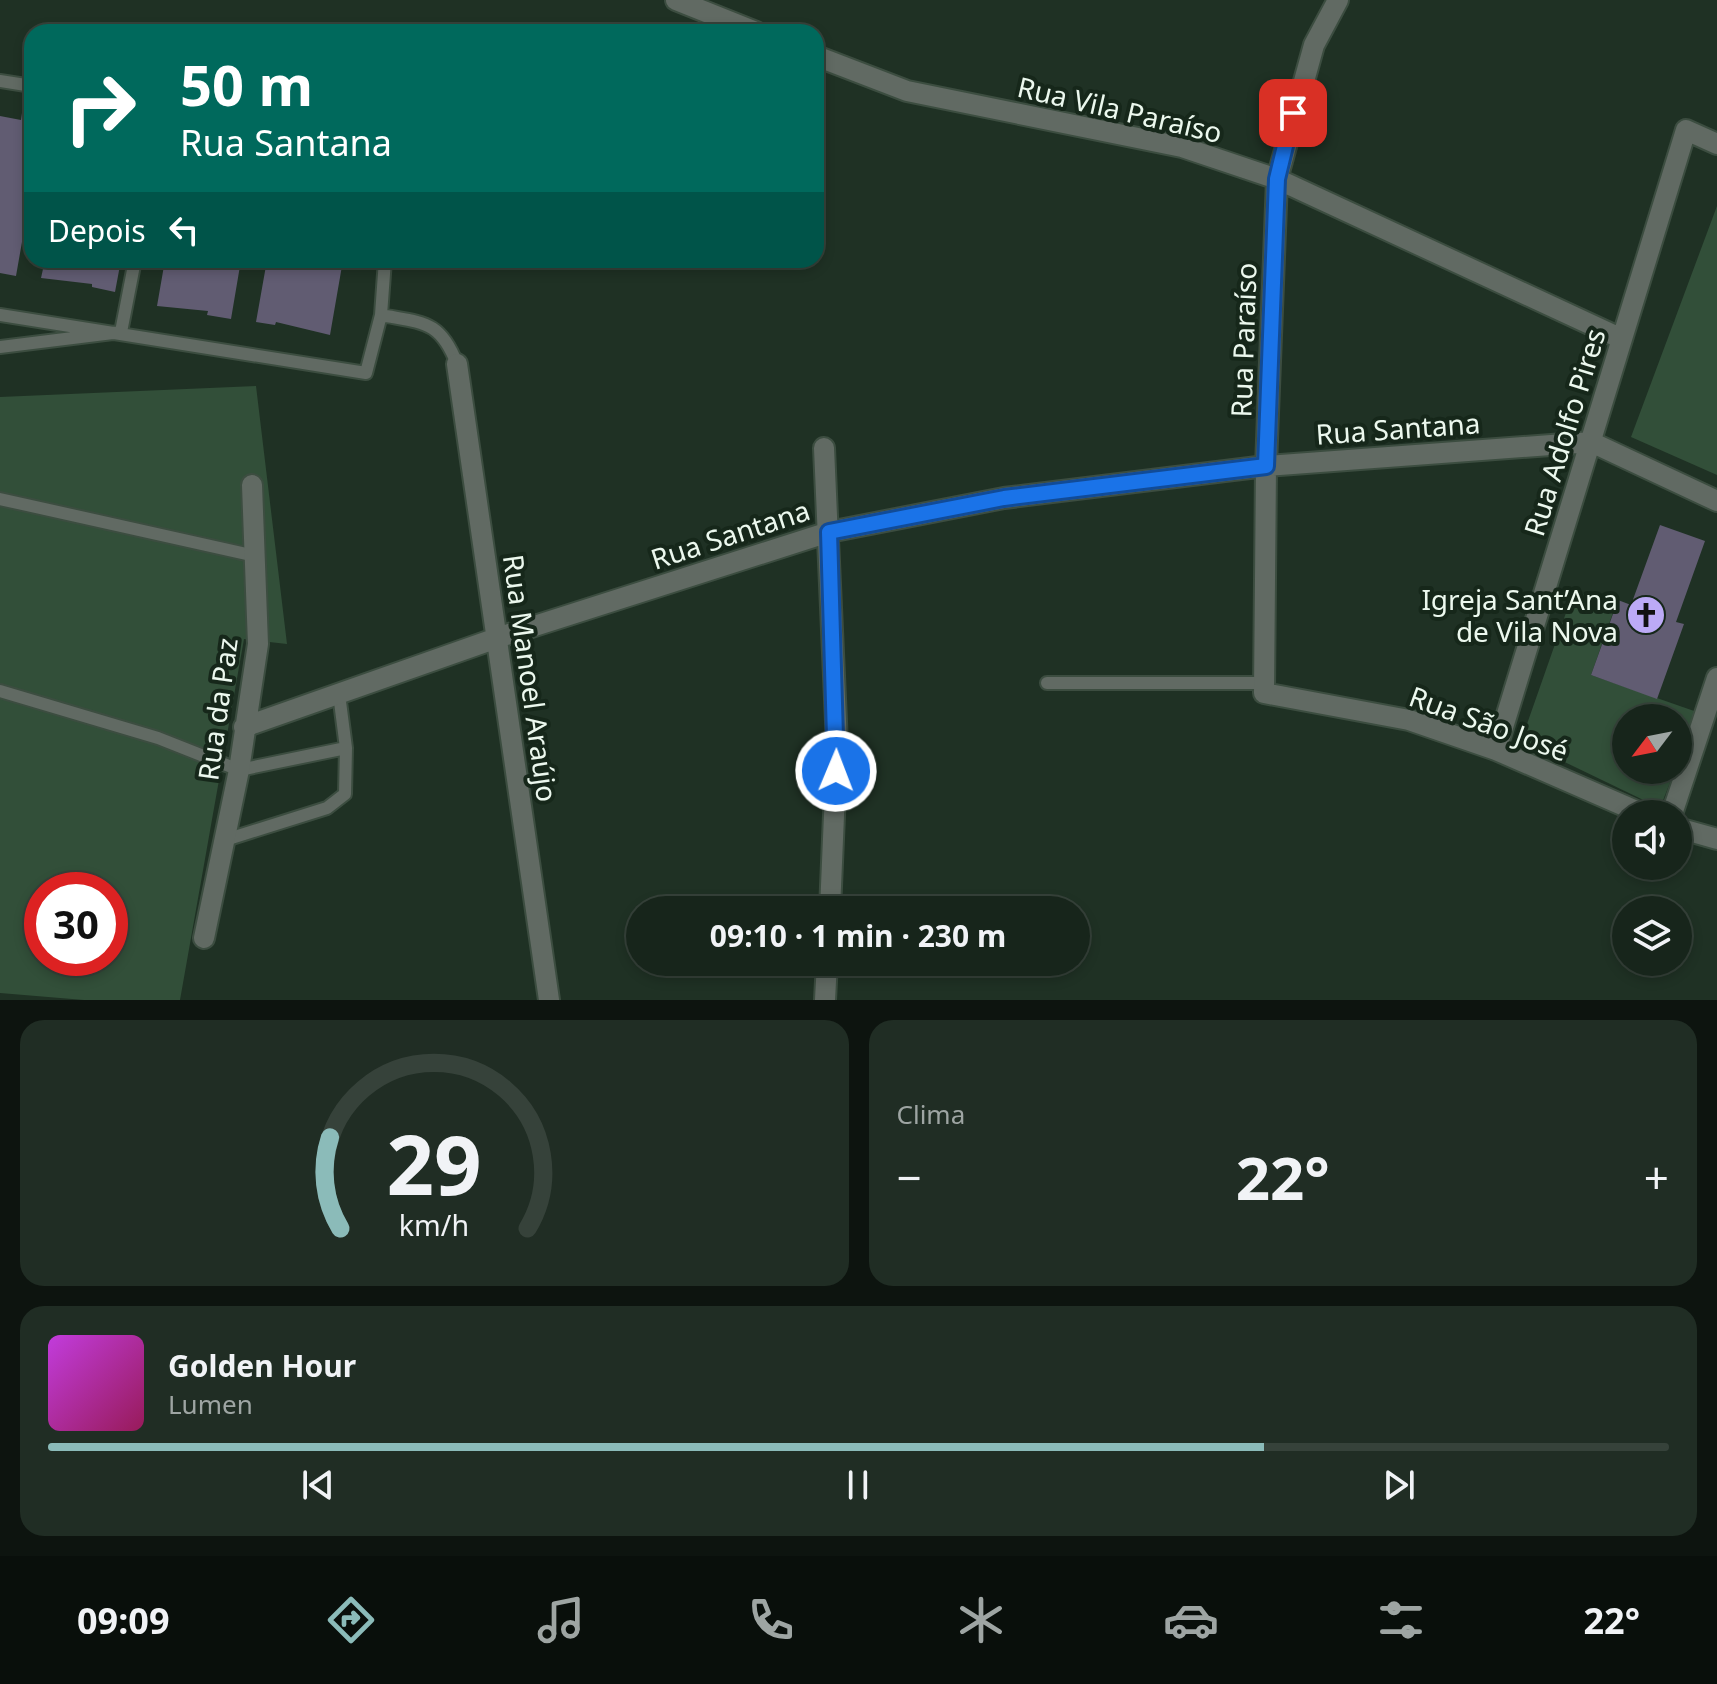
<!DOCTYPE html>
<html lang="pt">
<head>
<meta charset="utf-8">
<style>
	body { margin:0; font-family:"Noto Sans",sans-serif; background:#202d24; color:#f1f3f6; height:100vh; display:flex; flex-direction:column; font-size:30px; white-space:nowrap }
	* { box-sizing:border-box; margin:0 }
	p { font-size:26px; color:#9ea5a3 }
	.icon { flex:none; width:44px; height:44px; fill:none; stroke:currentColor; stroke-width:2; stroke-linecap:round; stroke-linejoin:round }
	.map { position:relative; height:1000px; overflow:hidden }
	.panel { display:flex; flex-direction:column; gap:20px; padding:20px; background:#0d140f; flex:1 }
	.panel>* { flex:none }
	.banner { position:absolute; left:24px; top:24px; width:800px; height:244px; border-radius:24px; box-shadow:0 4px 12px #0003,0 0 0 2px #36423a; background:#00695c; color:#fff; overflow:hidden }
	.needle { width:52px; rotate:238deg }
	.fabs { position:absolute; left:1612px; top:704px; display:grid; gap:16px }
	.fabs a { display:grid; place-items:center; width:80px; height:80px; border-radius:50%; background:#17251b; box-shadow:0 4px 12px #0003,0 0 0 2px #36423a; font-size:40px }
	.speed { position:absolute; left:24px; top:872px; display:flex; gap:16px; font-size:40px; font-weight:700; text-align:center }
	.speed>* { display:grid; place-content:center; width:104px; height:104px; border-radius:50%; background:#17251b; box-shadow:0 4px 12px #0003,0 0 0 2px #36423a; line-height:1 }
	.speed .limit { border:12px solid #d22; background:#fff; color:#111 }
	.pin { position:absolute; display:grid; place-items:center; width:68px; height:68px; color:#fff; margin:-34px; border-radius:16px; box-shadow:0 4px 12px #0006 }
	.me { position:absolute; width:88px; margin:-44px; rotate:1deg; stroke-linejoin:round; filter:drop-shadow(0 0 6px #0008) }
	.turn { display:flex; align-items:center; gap:28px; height:168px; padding:0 24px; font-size:36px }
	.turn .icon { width:104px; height:104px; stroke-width:2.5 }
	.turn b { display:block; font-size:56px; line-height:68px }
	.then { display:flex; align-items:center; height:76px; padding:0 24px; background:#0003; gap:16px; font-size:30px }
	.big { font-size:60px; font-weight:700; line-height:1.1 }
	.panel .tile { flex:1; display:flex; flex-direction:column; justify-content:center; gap:12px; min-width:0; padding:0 28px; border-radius:24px; background:#202d24 }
	.panel .dial { align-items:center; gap:0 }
	.dial svg { height:208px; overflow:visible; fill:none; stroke:#36423a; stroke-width:7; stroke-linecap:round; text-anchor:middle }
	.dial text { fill:#f1f3f6; stroke:none }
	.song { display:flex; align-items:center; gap:24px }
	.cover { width:96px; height:96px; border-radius:12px; background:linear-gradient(135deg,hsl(290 70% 55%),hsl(330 70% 35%)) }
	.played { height:8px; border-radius:4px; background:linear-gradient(90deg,#8bbbb9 75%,#36423a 75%) }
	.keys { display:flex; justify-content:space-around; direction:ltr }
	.heat { display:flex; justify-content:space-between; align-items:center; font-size:44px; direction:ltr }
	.panel .tiles { flex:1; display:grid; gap:20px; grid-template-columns:1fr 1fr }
	.tile:last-child { grid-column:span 2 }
	.trip { position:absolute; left:626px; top:896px; width:464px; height:80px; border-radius:40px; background:#17251b; box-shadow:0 4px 12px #0003,0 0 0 2px #36423a; font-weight:700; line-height:80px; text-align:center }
	.tab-bar { display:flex; height:128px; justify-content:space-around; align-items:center; background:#090f0b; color:#9ea5a3 }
	.tab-bar .icon { width:56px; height:56px }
	.tab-bar .on { color:#8bbbb9 }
	.tab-bar b { font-size:36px; color:#f1f3f6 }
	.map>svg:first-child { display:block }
	.green { fill:#324f39; fill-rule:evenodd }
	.building { fill:#615c72 }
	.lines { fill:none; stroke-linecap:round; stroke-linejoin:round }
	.lane-casing { stroke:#3c4d40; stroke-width:16 }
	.street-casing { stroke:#3c4d40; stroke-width:24 }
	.lane { stroke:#616a63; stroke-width:12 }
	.street { stroke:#616a63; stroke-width:20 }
	.route-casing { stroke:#114b97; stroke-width:20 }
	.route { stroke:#1a73e8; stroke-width:14 }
	.labels { text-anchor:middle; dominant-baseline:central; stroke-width:8; stroke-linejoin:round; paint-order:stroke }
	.street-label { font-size:28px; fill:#ecf8ee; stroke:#16271a }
	.poi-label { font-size:28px; fill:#ecf8ee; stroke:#16271a; text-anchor:end }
</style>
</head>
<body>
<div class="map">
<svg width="1717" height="1000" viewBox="0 0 1717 1000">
	<rect width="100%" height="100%" fill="#1f3124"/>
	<path class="green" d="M1717,206V475L1631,437Z
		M256,386L287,644L244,639L180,1000H84L0,993V397ZM42,890H110V958H42Z
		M1574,590L1615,607L1591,675L1697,712L1678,761V718H1626V770H1675L1660,808L1521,741Z"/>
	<path class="building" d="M22,113L32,114V185L16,276L0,273V116L21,120Z
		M45,260H121L115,292L92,287V284L41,278Z
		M165,260H241L231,319L207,315L208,311L157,306Z
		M267,260H343L330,335L276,322L275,325L256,322Z
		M1660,525L1705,541L1676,622L1684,624L1657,699L1591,675L1618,600L1631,605Z"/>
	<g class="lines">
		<defs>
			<path id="lane" d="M0,81L32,86
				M0,315L366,373L381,315L385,260
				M381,315C423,323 440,320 457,364
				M0,347L121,332L135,260
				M0,499L255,556
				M1047,683H1264
				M0,691L158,738L239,770L346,748
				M222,841L327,808L345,794L346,748L339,694"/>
			<path id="street" d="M676,0L756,32
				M1338,0L1314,45L1277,179L1266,466L1264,693L1409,720L1496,750L1643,814
				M816,56L907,91L1182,147L1277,179L1622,339
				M457,364L549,1000
				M824,448L837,744L830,910
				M244,727L497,638L829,532L1004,498L1266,466L1591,442L1717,501
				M1496,750L1686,130L1717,144
				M1672,814L1717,678
				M1678,828L1717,839
				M204,938L239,770L258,644L252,485
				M825,1000L827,962"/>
		</defs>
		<use href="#lane" class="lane-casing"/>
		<use href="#street" class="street-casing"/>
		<use href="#lane" class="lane"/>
		<use href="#street" class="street"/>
	</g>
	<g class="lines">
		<defs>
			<path id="route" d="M836,771L829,532L1004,498L1266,466L1277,179L1293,113"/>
		</defs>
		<use href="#route" class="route-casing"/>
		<use href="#route" class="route"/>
	</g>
	<defs>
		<symbol id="church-disc" viewBox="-11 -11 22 22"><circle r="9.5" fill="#bcaaf6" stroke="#16271a"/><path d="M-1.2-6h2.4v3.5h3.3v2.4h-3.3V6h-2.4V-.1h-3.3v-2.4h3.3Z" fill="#111"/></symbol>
	</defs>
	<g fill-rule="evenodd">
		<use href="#church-disc" x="1624" y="593" width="44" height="44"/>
	</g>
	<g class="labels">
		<g class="street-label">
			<text transform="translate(1120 109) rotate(13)">Rua Vila Paraíso</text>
			<text transform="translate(1243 340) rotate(-88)">Rua Paraíso</text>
			<text transform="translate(1398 428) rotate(-4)">Rua Santana</text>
			<text transform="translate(1564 432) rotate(-73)">Rua Adolfo Pires</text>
			<text transform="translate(730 534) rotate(-18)">Rua Santana</text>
			<text transform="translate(531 678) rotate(82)">Rua Manoel Araújo</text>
			<text transform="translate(217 709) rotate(-82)">Rua da Paz</text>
			<text transform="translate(1489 723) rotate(20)">Rua São José</text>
		</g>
		<g class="poi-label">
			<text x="1618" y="599">Igreja Sant’Ana<tspan x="1618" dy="32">de Vila Nova</tspan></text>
		</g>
	</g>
</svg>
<div class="fabs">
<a><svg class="needle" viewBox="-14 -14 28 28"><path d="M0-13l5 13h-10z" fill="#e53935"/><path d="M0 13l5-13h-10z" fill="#9ea5a3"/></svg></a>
<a><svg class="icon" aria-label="sound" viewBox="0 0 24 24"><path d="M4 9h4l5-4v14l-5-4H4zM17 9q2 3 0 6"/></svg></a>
<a><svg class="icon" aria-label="layers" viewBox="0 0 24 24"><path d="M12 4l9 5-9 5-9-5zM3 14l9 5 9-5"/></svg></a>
</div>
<div class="speed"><div class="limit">30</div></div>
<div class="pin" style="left:1293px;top:113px;background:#d93025"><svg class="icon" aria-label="arrive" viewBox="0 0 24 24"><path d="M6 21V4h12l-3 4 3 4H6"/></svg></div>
<svg class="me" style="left:836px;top:771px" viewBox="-20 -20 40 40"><circle r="17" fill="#1a73e8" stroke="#fff" stroke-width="3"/><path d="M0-11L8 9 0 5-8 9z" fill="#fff"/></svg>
<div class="trip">09:10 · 1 min · 230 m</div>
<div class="banner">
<div class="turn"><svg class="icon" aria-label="right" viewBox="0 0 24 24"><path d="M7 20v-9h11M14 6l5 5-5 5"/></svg><div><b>50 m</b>Rua Santana</div></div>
<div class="then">Depois<svg class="icon" aria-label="left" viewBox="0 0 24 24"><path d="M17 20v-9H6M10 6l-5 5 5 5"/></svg></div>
</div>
</div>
<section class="panel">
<div class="tiles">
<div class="tile dial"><svg viewBox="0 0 100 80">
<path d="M14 69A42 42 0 1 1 86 69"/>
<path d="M14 69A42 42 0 0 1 10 34" stroke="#8bbbb9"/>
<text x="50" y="56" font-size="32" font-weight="700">29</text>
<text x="50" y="72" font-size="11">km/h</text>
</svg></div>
<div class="tile"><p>Clima</p>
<div class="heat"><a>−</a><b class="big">22°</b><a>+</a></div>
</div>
<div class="tile">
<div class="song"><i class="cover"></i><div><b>Golden Hour</b><p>Lumen</p></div></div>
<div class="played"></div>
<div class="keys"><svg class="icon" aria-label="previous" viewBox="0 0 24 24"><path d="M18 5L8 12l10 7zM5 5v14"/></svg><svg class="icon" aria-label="pause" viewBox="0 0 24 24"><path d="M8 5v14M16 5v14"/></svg><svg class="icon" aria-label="next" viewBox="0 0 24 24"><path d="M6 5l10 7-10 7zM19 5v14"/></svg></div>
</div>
</div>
</section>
<nav class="tab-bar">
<b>09:09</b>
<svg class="icon on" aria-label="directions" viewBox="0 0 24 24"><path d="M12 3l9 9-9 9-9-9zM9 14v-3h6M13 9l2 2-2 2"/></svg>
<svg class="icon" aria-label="music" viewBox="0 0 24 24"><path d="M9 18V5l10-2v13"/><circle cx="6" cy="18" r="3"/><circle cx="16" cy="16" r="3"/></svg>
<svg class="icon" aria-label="phone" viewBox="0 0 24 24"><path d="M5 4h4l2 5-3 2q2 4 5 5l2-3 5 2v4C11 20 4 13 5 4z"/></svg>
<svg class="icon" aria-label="climate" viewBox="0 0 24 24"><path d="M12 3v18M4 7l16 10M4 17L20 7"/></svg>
<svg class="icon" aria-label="car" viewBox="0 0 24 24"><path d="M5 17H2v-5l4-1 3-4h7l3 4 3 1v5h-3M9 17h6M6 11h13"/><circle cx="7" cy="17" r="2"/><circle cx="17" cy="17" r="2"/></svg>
<svg class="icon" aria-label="filters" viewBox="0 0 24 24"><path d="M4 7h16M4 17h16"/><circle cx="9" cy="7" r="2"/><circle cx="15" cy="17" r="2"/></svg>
<b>22°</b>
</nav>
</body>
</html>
